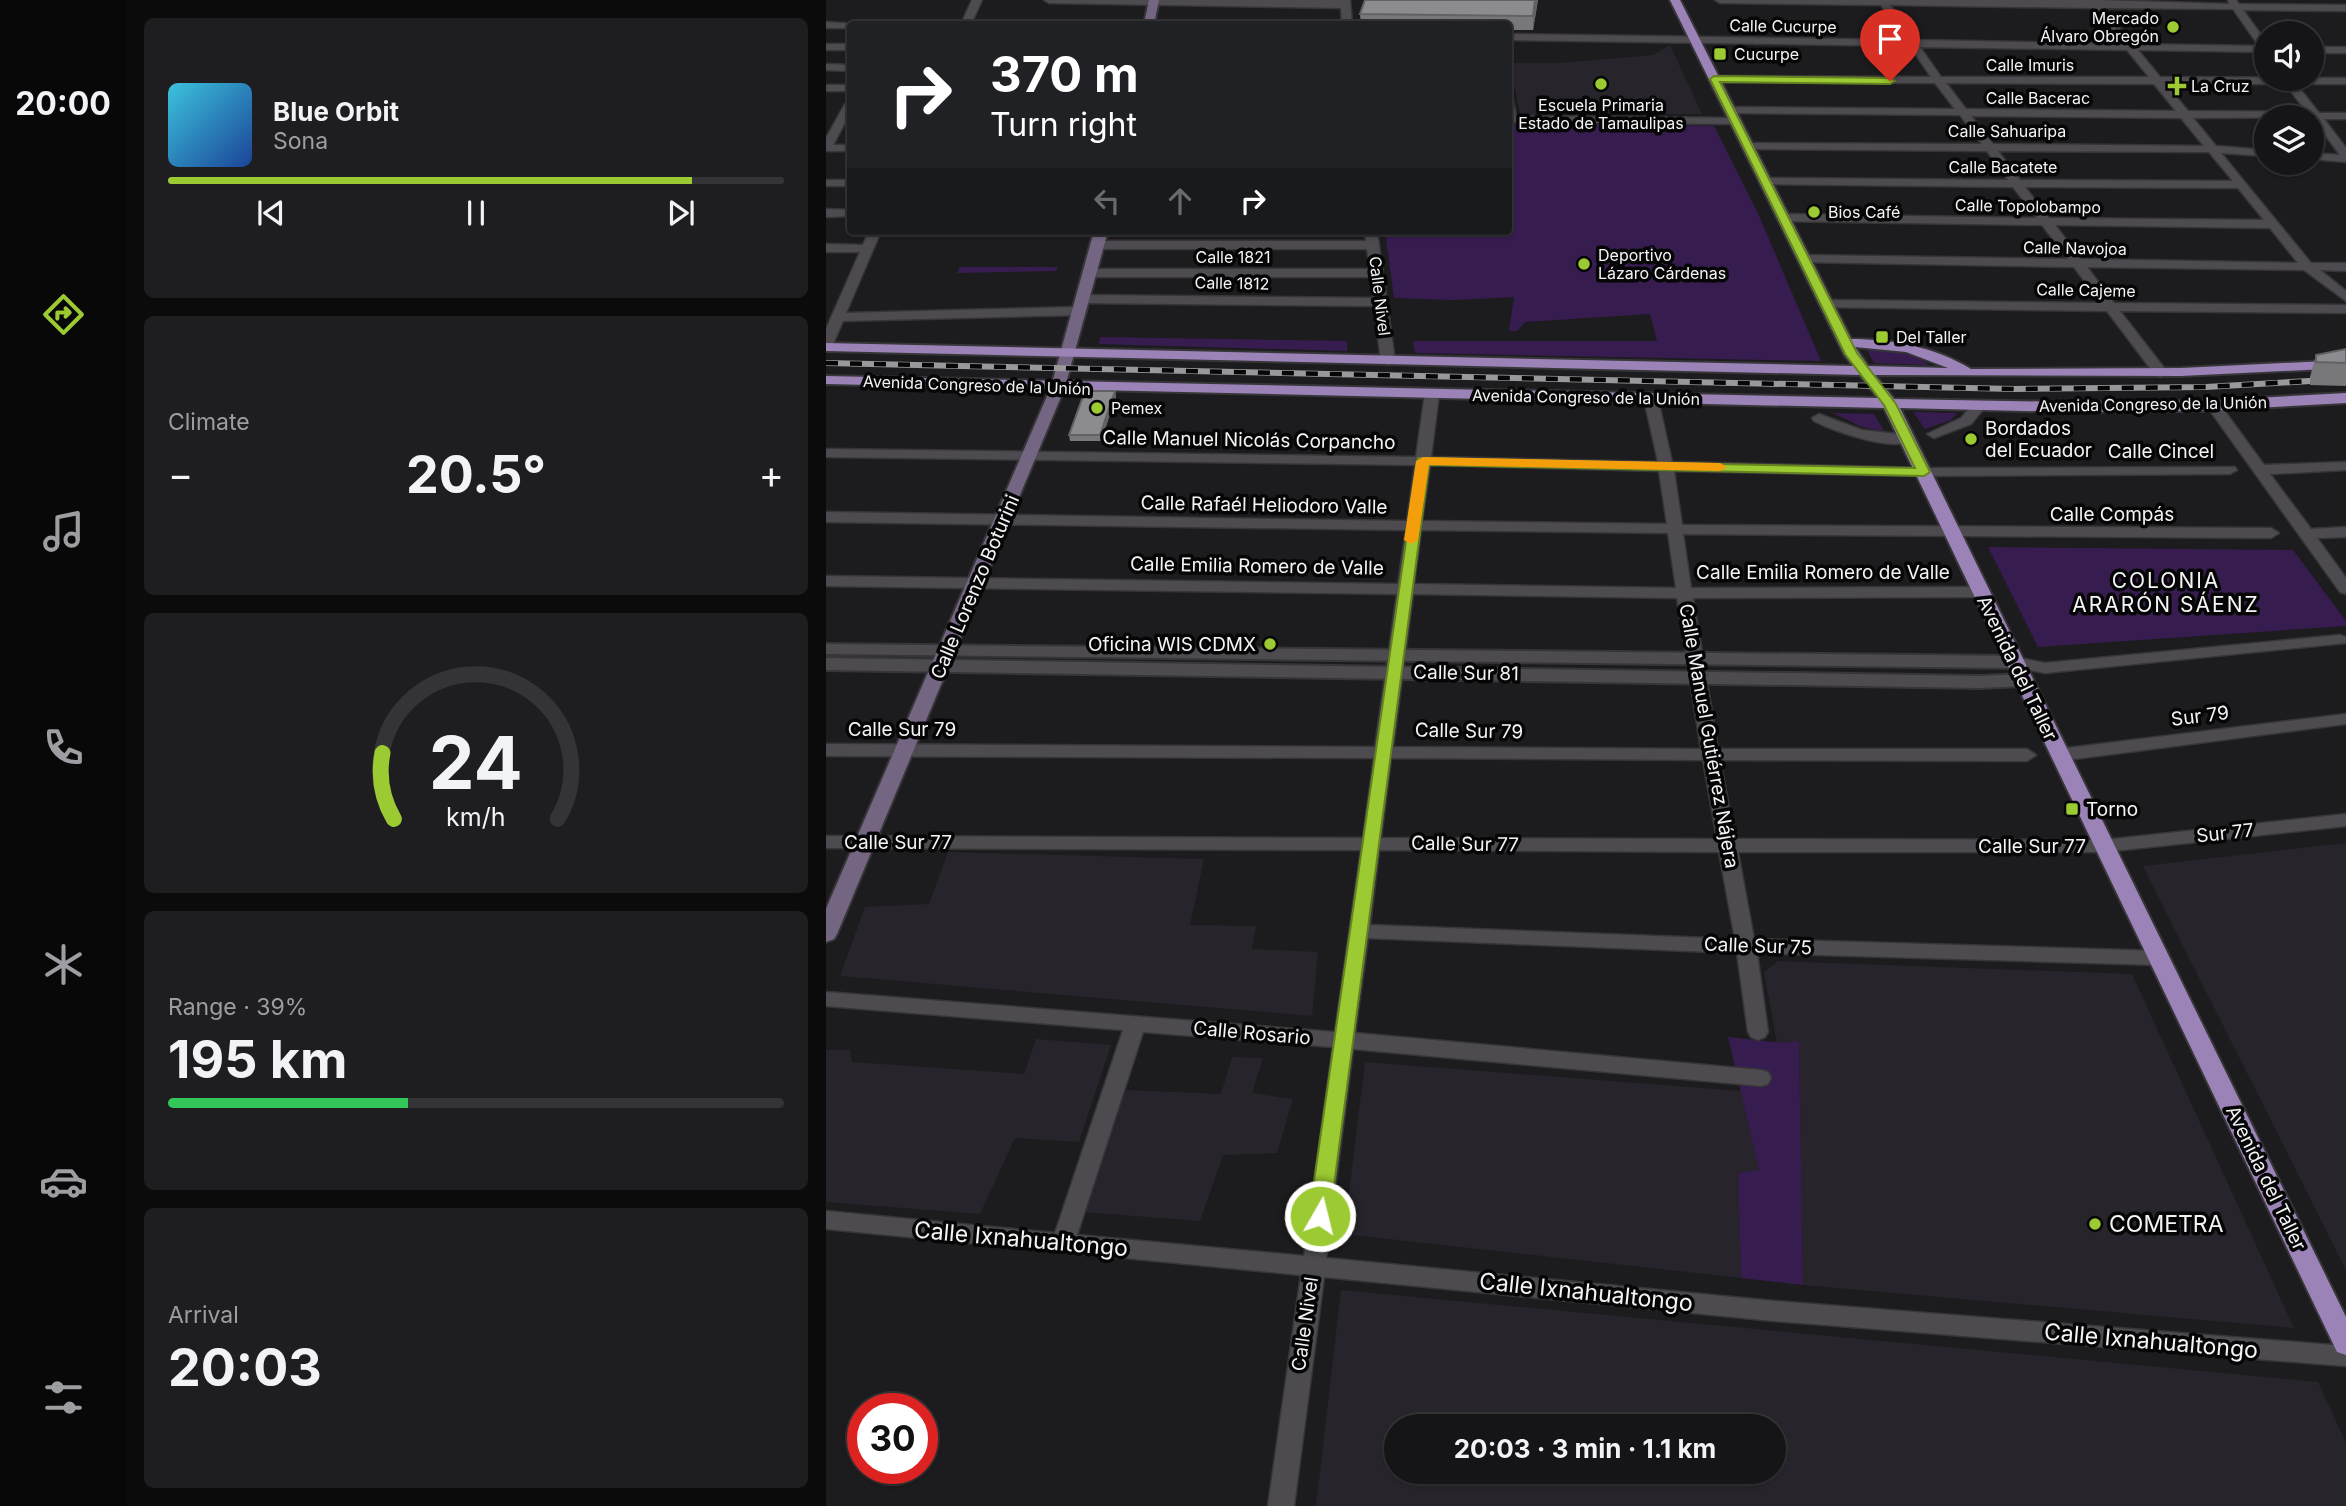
<!DOCTYPE html>
<html lang="en">
<head>
<meta charset="utf-8">
<style>
	body { margin:0; font-family:Inter,sans-serif; background:#1e1d1f; color:#f1f3f6; height:100vh; display:flex; flex-direction:column; font-size:26px; white-space:nowrap }
	* { box-sizing:border-box; margin:0 }
	p { font-size:23px; color:#9d9ea1 }
	.icon { flex:none; width:38px; height:38px; fill:none; stroke:currentColor; stroke-width:2; stroke-linecap:round; stroke-linejoin:round }
	.map { position:relative; flex:1; overflow:hidden }
	.details { display:flex; flex-direction:column; gap:18px; padding:18px; background:#0c0b0c; width:700px }
	.details>* { flex:none }
	.top-card { position:absolute; left:21px; top:21px; width:665px; height:214px; border-radius:7px; box-shadow:0 2px 5px #0004,0 0 0 2px #343335; background:#202124; color:#fff; overflow:hidden }
	.buttons { position:absolute; left:1428px; top:21px; display:grid; gap:14px }
	.buttons a { display:grid; place-items:center; width:70px; height:70px; border-radius:50%; background:#151416; box-shadow:0 2px 5px #0004,0 0 0 2px #343335; font-size:35px }
	.speed { position:absolute; left:21px; top:1393px; display:flex; gap:14px; font-size:35px; font-weight:700; text-align:center }
	.speed>* { display:grid; place-content:center; width:91px; height:91px; border-radius:50%; background:#151416; box-shadow:0 2px 5px #0004,0 0 0 2px #343335; line-height:1 }
	.speed .limit { border:10px solid #d22; background:#fff; color:#111 }
	.pin { position:absolute; display:grid; place-items:center; width:60px; height:60px; color:#fff; margin:-72px -30px; border-radius:50% 50% 50% 0; rotate:-45deg; box-shadow:0 0 7px #0007 }
	.pin .icon { rotate:45deg }
	.me { position:absolute; width:77px; margin:-38px; rotate:8deg; stroke-linejoin:round; filter:drop-shadow(0 0 5px #0008) }
	.turn { display:flex; align-items:center; gap:24px; height:147px; padding:0 28px; font-size:32px }
	.turn .icon { width:91px; height:91px; stroke-width:2.5 }
	.turn b { display:block; font-size:49px; line-height:60px }
	.lanes { display:flex; align-items:center; height:66px; padding:0 28px; background:#0003; justify-content:center; gap:35px; direction:ltr }
	.lanes .off { opacity:.35 }
	.big { font-size:52px; font-weight:700; line-height:1.1 }
	.details .tile { flex:1; display:flex; flex-direction:column; justify-content:center; gap:10px; min-width:0; padding:0 24px; border-radius:10px; background:#1e1d1f }
	.details .dial { align-items:center; gap:0 }
	.dial svg { height:182px; overflow:visible; fill:none; stroke:#343335; stroke-width:7; stroke-linecap:round; text-anchor:middle }
	.dial text { fill:#f1f3f6; stroke:none }
	.song { display:flex; align-items:center; gap:21px }
	.cover { width:84px; height:84px; border-radius:10px; background:linear-gradient(135deg,hsl(190 70% 55%),hsl(220 70% 35%)) }
	.played { height:7px; border-radius:4px; background:linear-gradient(90deg,#9cca32 85%,#343335 85%) }
	.keys { display:flex; justify-content:space-around; direction:ltr }
	.heat { display:flex; justify-content:space-between; align-items:center; font-size:38px; direction:ltr }
	.charge { height:10px; border-radius:5px; background:linear-gradient(90deg,#34c759 39%,#343335 0) }
	.trip { position:absolute; left:558px; top:1414px; width:402px; height:70px; border-radius:35px; background:#151416; box-shadow:0 2px 5px #0004,0 0 0 2px #343335; font-weight:700; line-height:70px; text-align:center }
	main { display:flex; flex:1; min-height:0 }
	.dock { display:flex; flex-direction:column; width:126px; justify-content:space-around; align-items:center; background:#080809; color:#9d9ea1 }
	.dock .icon { width:49px; height:49px }
	.dock .current { color:#9cca32 }
	.dock b { font-size:32px; color:#f1f3f6 }
	.map>svg:first-child { display:block }
	.built { fill:#28242c; fill-rule:evenodd }
	.green { fill:#371d4f }
	.lines { fill:none; stroke-linecap:round; stroke-linejoin:round }
	.minor-casing { stroke:#363537; stroke-width:3 }
	.tertiary-casing { stroke:#363537; stroke-width:4 }
	.secondary-casing { stroke:#363537; stroke-width:4 }
	.primary-casing { stroke:#363537; stroke-width:4 }
	.minor { fill:#4d4b4f; fill-rule:evenodd }
	.tertiary { fill:#4d4b4f; fill-rule:evenodd }
	.secondary { fill:#746683; fill-rule:evenodd }
	.primary { fill:#9b82b7; fill-rule:evenodd }
	.rail-casing { stroke:#99989b; stroke-width:6 }
	.rail { stroke:#060607; stroke-width:4.5; stroke-dasharray:12; stroke-linecap:butt }
	.wall { fill:#78787b }
	.shaded-wall { fill:#626164 }
	.building { fill:#8c8b8f; stroke:#626164; stroke-width:2 }
	.route { fill:#9cca32; stroke:#658320; stroke-width:2 }
	.slow { fill:#f59e0b }
	.poi-dot { fill:#9cca32; stroke:#060607; stroke-width:2.5 }
	.labels { text-anchor:middle; dominant-baseline:central; stroke-width:7; stroke-linejoin:round; paint-order:stroke }
	.far-poi-label { font-size:16px; fill:#f4f3f5; stroke:#060607; text-anchor:start }
	.far-street-label { font-size:16px; fill:#f4f3f5; stroke:#060607 }
	.poi-label { font-size:19px; fill:#f4f3f5; stroke:#060607; text-anchor:start }
	.street-label { font-size:19px; fill:#f4f3f5; stroke:#060607 }
	.neighbourhood-label { font-size:21px; letter-spacing:2px; fill:#f4f3f5; stroke:#060607 }
	.near-poi-label { font-size:23px; fill:#f4f3f5; stroke:#060607; text-anchor:start }
	.near-street-label { font-size:23px; fill:#f4f3f5; stroke:#060607 }
</style>
</head>
<body>
<main>
<nav class="dock">
<b>20:00</b>
<svg class="icon current" aria-label="directions" viewBox="0 0 24 24"><path d="M12 3l9 9-9 9-9-9zM9 14v-3h6M13 9l2 2-2 2"/></svg>
<svg class="icon" aria-label="music" viewBox="0 0 24 24"><path d="M9 18V5l10-2v13"/><circle cx="6" cy="18" r="3"/><circle cx="16" cy="16" r="3"/></svg>
<svg class="icon" aria-label="phone" viewBox="0 0 24 24"><path d="M5 4h4l2 5-3 2q2 4 5 5l2-3 5 2v4C11 20 4 13 5 4z"/></svg>
<svg class="icon" aria-label="climate" viewBox="0 0 24 24"><path d="M12 3v18M4 7l16 10M4 17L20 7"/></svg>
<svg class="icon" aria-label="car" viewBox="0 0 24 24"><path d="M5 17H2v-5l4-1 3-4h7l3 4 3 1v5h-3M9 17h6M6 11h13"/><circle cx="7" cy="17" r="2"/><circle cx="17" cy="17" r="2"/></svg>
<svg class="icon" aria-label="filters" viewBox="0 0 24 24"><path d="M4 7h16M4 17h16"/><circle cx="9" cy="7" r="2"/><circle cx="15" cy="17" r="2"/></svg>
</nav>
<section class="details">
<div class="tile">
<div class="song"><i class="cover"></i><div><b>Blue Orbit</b><p>Sona</p></div></div>
<div class="played"></div>
<div class="keys"><svg class="icon" aria-label="previous" viewBox="0 0 24 24"><path d="M18 5L8 12l10 7zM5 5v14"/></svg><svg class="icon" aria-label="pause" viewBox="0 0 24 24"><path d="M8 5v14M16 5v14"/></svg><svg class="icon" aria-label="next" viewBox="0 0 24 24"><path d="M6 5l10 7-10 7zM19 5v14"/></svg></div>
</div>
<div class="tile"><p>Climate</p>
<div class="heat"><a>−</a><b class="big">20.5°</b><a>+</a></div>
</div>
<div class="tile dial"><svg viewBox="0 0 100 80">
<path d="M14 69A42 42 0 1 1 86 69"/>
<path d="M14 69A42 42 0 0 1 9 40" stroke="#9cca32"/>
<text x="50" y="56" font-size="32" font-weight="700">24</text>
<text x="50" y="72" font-size="11">km/h</text>
</svg></div>
<div class="tile"><p>Range · 39%</p><b class="big">195 km</b><div class="charge"></div></div>
<div class="tile"><p>Arrival</p><b class="big">20:03</b></div>
</section>
<div class="map">
<svg width="1520" height="1506" viewBox="0 0 1520 1506">
	<rect width="100%" height="100%" fill="#1c1b1e"/>
	<path class="built" d="M844,45L876,114H694L684,63H733L828,55Z
		M1520,843V1270L1317,866Z
		M122,852L378,859L364,925L430,926L426,949L492,952L486,1016L14,976L39,907L103,904Z
		M952,961L1306,974L1468,1328L977,1285L973,1042L951,1043L938,972Z
		M210,1039L285,1045L253,1142L189,1138L154,1214L0,1202V1050H24L26,1062L198,1074Z
		M406,1057L437,1058L426,1093L467,1099L451,1153L397,1155L374,1221L257,1212L300,1090L395,1094Z
		M539,1062L915,1091L933,1171L912,1173L915,1278L518,1234Z
		M515,1290L1492,1382L1520,1443V1506H490ZM570,1426H948V1472H570Z"/>
	<path class="green" d="M683,123L888,126L934,218L995,361L589,353L587,341H831L824,314L699,322L691,331H683L688,297L629,300L568,298L559,231H682Z
		M134,267H232L230,271L131,273Z
		M274,337L521,341V351L273,344Z
		M1039,346C1060,349 1086,350 1103,365L1048,363Z
		M1087,412L1131,413L1125,420L1099,429Z
		M1007,413L1048,414L1058,431L1036,427Z
		M1162,547L1467,550L1520,621V626L1212,647Z
		M902,1037L956,1043L973,1041L977,1285L915,1278L912,1173L933,1170Z"/>
	<g class="lines">
		<defs>
			<path id="minor" d="M146,0H156L145,24H135Z
				M218,0H524L526,24H516L515,8L223,3Z
				M889,0H1271L1403,4L1402,0H1410L1413,4L1520,5V11L1417,10L1440,42V52L1312,50L1334,77L1520,78V84H1470L1493,113H1520V119H1498L1520,148V162L1486,159V153L1514,155L1486,117L1367,118L1390,146L1440,150V156L1395,153L1485,263H1520V271L1494,270L1520,291V301L1478,270L1261,267L1288,303L1520,305V313L1294,311L1342,373L1335,377L1330,376L1281,311L995,307L994,304L1000,300L1275,303L1248,267L974,262L972,259L978,255L1242,259L1216,225L953,221L951,218L957,214L1211,218L1187,187L939,184L933,181L939,178L1182,180L1161,151L921,149L915,146L921,143L1156,144L1134,115L904,113L899,110L904,107L1129,109L1109,83L888,82L883,79L888,76L1105,77L1084,46L682,40V34L1079,40L1055,5L894,3ZM1064,5L1267,8L1296,44L1090,40ZM1277,8L1407,9L1433,46L1307,44ZM1094,47L1301,50L1323,77H1115ZM1120,83L1328,84L1350,111L1140,109ZM1339,84H1459L1481,112L1362,111ZM1145,116L1355,118L1378,146L1167,144ZM1172,151L1383,152L1407,181L1194,180ZM1199,187L1412,188L1438,220L1223,218ZM1229,225L1444,228L1472,263L1255,259Z
				M0,22L29,24H24V28H0Z
				M0,44H24V50H0Z
				M1486,47H1520V53H1486Z
				M0,64L24,65V71L0,70Z
				M0,85H24V91H0Z
				M682,98L687,101L690,116L909,118L914,121L909,124L682,122Z
				M24,101V113L7,145H24V151H0V138L19,104Z
				M0,180H24V186H0Z
				M0,209L24,210V216L0,217Z
				M43,231H55L20,313L253,307L259,311L253,315L17,321L7,344L0,348V329L34,252H0V244L37,245Z
				M539,231H551L569,361L562,365L555,361L548,306L257,303L251,299L257,295L547,298L545,277H264L258,273L264,269H544L541,249H272L266,245L272,241H540Z
				M606,390L613,394L605,457L832,462L818,399L825,395L832,399L846,462L1098,468L1409,467L1411,470L1404,474L1098,476L848,471L856,525L1445,528L1453,533L1445,538L857,534L865,588L1155,587L1163,592L1155,597L867,598L892,749H1201L1210,755L1201,761L894,760L909,839L1278,840L1520,814V826L1278,852H912L928,939L1333,951L1340,953L1343,958L1340,963L1333,965L931,953L942,1032L939,1037L932,1040L925,1037L922,1032L911,953L542,938L529,1033L935,1070L942,1072L945,1078L942,1084L935,1086L527,1049L500,1258L948,1301L1520,1346V1366L948,1321L498,1277L468,1506H442L475,1275L0,1229V1211L229,1233L297,1030L0,1006V992L509,1032L535,850L0,848V836L537,838L548,758L0,756V744L549,747L571,594L0,586V576L572,584L580,530L0,522V512L581,521L589,465L0,457V449L590,457L599,394ZM604,465L833,471L841,524L596,521ZM595,530L842,533L850,588L588,584ZM587,594L851,598L875,749L567,747ZM565,758L877,760L891,839L555,838ZM553,850L893,852L909,939L544,925ZM317,1032L507,1047L478,1256L251,1235Z
				M1387,401L1392,402L1438,465L1520,462V470L1444,474L1485,529L1520,527V537L1491,538L1520,578V594L1514,592L1380,405Z
				M1153,402L1160,406L1145,424L1108,438L1101,434L1135,418L1148,403Z
				M993,414L1036,430L1081,435L1088,439C1071,454 1007,431 988,421L986,418Z
				M1514,635L1520,637V643L1219,673L1182,666L1180,662L1188,657L1219,663Z
				M1520,714V724L1233,761L1224,755L1233,749Z"/>
			<path id="tertiary" d="M0,644L1188,656L1197,662L1188,668L0,654Z
				M0,658L1154,676L1196,674L1205,680L1196,686L1154,688L0,670Z"/>
			<path id="secondary" d="M323,0H333L328,24H318Z
				M268,231H282L239,387L11,934L8,939L0,942V909L225,387Z"/>
			<path id="primary" d="M844,0H854L1025,339C1066,339 1109,347 1145,369L1355,368L1520,360V368L1355,376L1049,375L1068,399L1243,402L1374,401L1520,393V403L1374,411L1243,412L1074,408L1520,1317V1355L1511,1352L1058,408L0,384V376L1052,398L1034,375L0,351V343L1027,366L1018,354ZM1029,347L1080,352L1122,368L1042,366Z"/>
		</defs>
		<use href="#minor" class="minor-casing"/>
		<use href="#tertiary" class="tertiary-casing"/>
		<use href="#secondary" class="secondary-casing"/>
		<use href="#primary" class="primary-casing"/>
		<use href="#minor" class="minor"/>
		<use href="#tertiary" class="tertiary"/>
		<use href="#secondary" class="secondary"/>
		<use href="#primary" class="primary"/>
		<defs>
			<path id="rail" d="M0,363L1188,389L1380,387L1501,380"/>
		</defs>
		<use href="#rail" class="rail-casing"/>
		<use href="#rail" class="rail"/>
	</g>
	<path class="wall" d="M539,0H712L707,30H682V24H535L534,14Z
		M1520,349V386L1484,385V377L1490,355Z
		M289,391L290,397L275,441H244L243,435Z"/>
	<path class="shaded-wall" d="M709,0H712L707,30V16Z
		M289,391L290,397L275,441L274,435Z"/>
	<path class="building" d="M539,0H709L707,16L534,14Z
		M1520,349V363L1490,362V355Z
		M259,391H289L274,435H243Z"/>
	<path class="route" d="M888,76L1064,78L1069,81L1064,84L894,82L1031,353L1070,404L1104,472L1098,476L603,465L504,1216L501,1222L494,1224L486,1222L483,1216L592,458L1089,468L1058,405L1019,354L884,79Z"/>
	<path class="slow" d="M597,457L894,463L901,467L894,471L603,465L592,540L585,544L578,540L590,461Z"/>
	<g class="poi-dot">
		<circle cx="1347" cy="27" r="7"/>
		<rect x="887" y="47" width="14" height="14" rx="3.5"/>
		<circle cx="775" cy="84" r="7"/>
		<path d="M1347.5 75.5h7v7h7v7h-7v7h-7v-7h-7v-7h7z"/>
		<circle cx="988" cy="212" r="7"/>
		<circle cx="758" cy="264" r="7"/>
		<rect x="1049" y="330" width="14" height="14" rx="3.5"/>
		<circle cx="271" cy="408" r="7"/>
		<circle cx="1145" cy="439" r="7"/>
		<circle cx="444" cy="644" r="7"/>
		<rect x="1239" y="802" width="14" height="14" rx="3.5"/>
		<circle cx="1269" cy="1224" r="7"/>
	</g>
	<g class="labels">
		<g class="far-poi-label">
			<text x="1333" y="18" text-anchor="end">Mercado<tspan x="1333" dy="18">Álvaro Obregón</tspan></text>
			<text x="908" y="54">Cucurpe</text>
			<text x="1365" y="86">La Cruz</text>
			<text x="775" y="105" text-anchor="middle">Escuela Primaria<tspan x="775" dy="18">Estado de Tamaulipas</tspan></text>
			<text x="1002" y="212">Bios Café</text>
			<text x="772" y="255">Deportivo<tspan x="772" dy="18">Lázaro Cárdenas</tspan></text>
			<text x="1070" y="337">Del Taller</text>
			<text x="285" y="408">Pemex</text>
		</g>
		<g class="far-street-label">
			<text transform="translate(957 26) rotate(1)">Calle Cucurpe</text>
			<text x="1204" y="65">Calle Imuris</text>
			<text x="1212" y="98">Calle Bacerac</text>
			<text x="1181" y="131">Calle Sahuaripa</text>
			<text x="1177" y="167">Calle Bacatete</text>
			<text transform="translate(1202 206) rotate(1)">Calle Topolobampo</text>
			<text transform="translate(1249 248) rotate(1)">Calle Navojoa</text>
			<text x="407" y="257">Calle 1821</text>
			<text transform="translate(406 283) rotate(1)">Calle 1812</text>
			<text transform="translate(1260 290) rotate(1)">Calle Cajeme</text>
			<text transform="translate(554 296) rotate(83)">Calle Nivel</text>
			<text transform="translate(151 385) rotate(2)">Avenida Congreso de la Unión</text>
			<text transform="translate(760 397) rotate(1)">Avenida Congreso de la Unión</text>
			<text transform="translate(1327 404) rotate(-1)">Avenida Congreso de la Unión</text>
		</g>
		<g class="poi-label">
			<text x="1159" y="428">Bordados<tspan x="1159" dy="22">del Ecuador</tspan></text>
			<text x="430" y="644" text-anchor="end">Oficina WIS CDMX</text>
			<text x="1260" y="809">Torno</text>
		</g>
		<g class="street-label">
			<text transform="translate(423 440) rotate(1)">Calle Manuel Nicolás Corpancho</text>
			<text x="1335" y="451">Calle Cincel</text>
			<text transform="translate(438 505) rotate(1)">Calle Rafaél Heliodoro Valle</text>
			<text x="1286" y="514">Calle Compás</text>
			<text transform="translate(431 566) rotate(1)">Calle Emilia Romero de Valle</text>
			<text x="997" y="572">Calle Emilia Romero de Valle</text>
			<text transform="translate(149 587) rotate(-67)">Calle Lorenzo Boturini</text>
			<text transform="translate(1191 668) rotate(64)">Avenida del Taller</text>
			<text transform="translate(640 673) rotate(1)">Calle Sur 81</text>
			<text transform="translate(1374 716) rotate(-7)">Sur 79</text>
			<text x="76" y="729">Calle Sur 79</text>
			<text transform="translate(643 731) rotate(1)">Calle Sur 79</text>
			<text transform="translate(883 736) rotate(80)">Calle Manuel Gutiérrez Nájera</text>
			<text transform="translate(1399 833) rotate(-6)">Sur 77</text>
			<text x="72" y="842">Calle Sur 77</text>
			<text transform="translate(639 844) rotate(1)">Calle Sur 77</text>
			<text x="1206" y="846">Calle Sur 77</text>
			<text transform="translate(932 946) rotate(2)">Calle Sur 75</text>
			<text transform="translate(426 1033) rotate(5)">Calle Rosario</text>
			<text transform="translate(1440 1178) rotate(64)">Avenida del Taller</text>
			<text transform="translate(479 1324) rotate(-82)">Calle Nivel</text>
		</g>
		<g class="neighbourhood-label">
			<text x="1340" y="580">COLONIA<tspan x="1340" dy="24">ARARÓN SÁENZ</tspan></text>
		</g>
		<g class="near-poi-label">
			<text x="1283" y="1224">COMETRA</text>
		</g>
		<g class="near-street-label">
			<text transform="translate(195 1239) rotate(5)">Calle Ixnahualtongo</text>
			<text transform="translate(760 1292) rotate(6)">Calle Ixnahualtongo</text>
			<text transform="translate(1325 1341) rotate(5)">Calle Ixnahualtongo</text>
		</g>
	</g>
</svg>
<div class="buttons">
<a><svg class="icon" aria-label="sound" viewBox="0 0 24 24"><path d="M4 9h4l5-4v14l-5-4H4zM17 9q2 3 0 6"/></svg></a>
<a><svg class="icon" aria-label="layers" viewBox="0 0 24 24"><path d="M12 4l9 5-9 5-9-5zM3 14l9 5 9-5"/></svg></a>
</div>
<div class="speed"><div class="limit">30</div></div>
<div class="pin" style="left:1064px;top:81px;background:#d93025"><svg class="icon" aria-label="arrive" viewBox="0 0 24 24"><path d="M6 21V4h12l-3 4 3 4H6"/></svg></div>
<svg class="me" style="left:494px;top:1216px" viewBox="-20 -20 40 40"><circle r="17" fill="#9cca32" stroke="#fff" stroke-width="3"/><path d="M0-11L8 9 0 5-8 9z" fill="#fff"/></svg>
<div class="trip">20:03 · 3 min · 1.1 km</div>
<div class="top-card">
<div class="turn"><svg class="icon" aria-label="right" viewBox="0 0 24 24"><path d="M7 20v-9h11M14 6l5 5-5 5"/></svg><div><b>370 m</b>Turn right</div></div>
<div class="lanes"><svg class="icon off" aria-label="left" viewBox="0 0 24 24"><path d="M17 20v-9H6M10 6l-5 5 5 5"/></svg><svg class="icon off" aria-label="ahead" viewBox="0 0 24 24"><path d="M12 20V5M6 11l6-6 6 6"/></svg><svg class="icon" aria-label="right" viewBox="0 0 24 24"><path d="M7 20v-9h11M14 6l5 5-5 5"/></svg></div>
</div>
</div>
</main>
</body>
</html>
